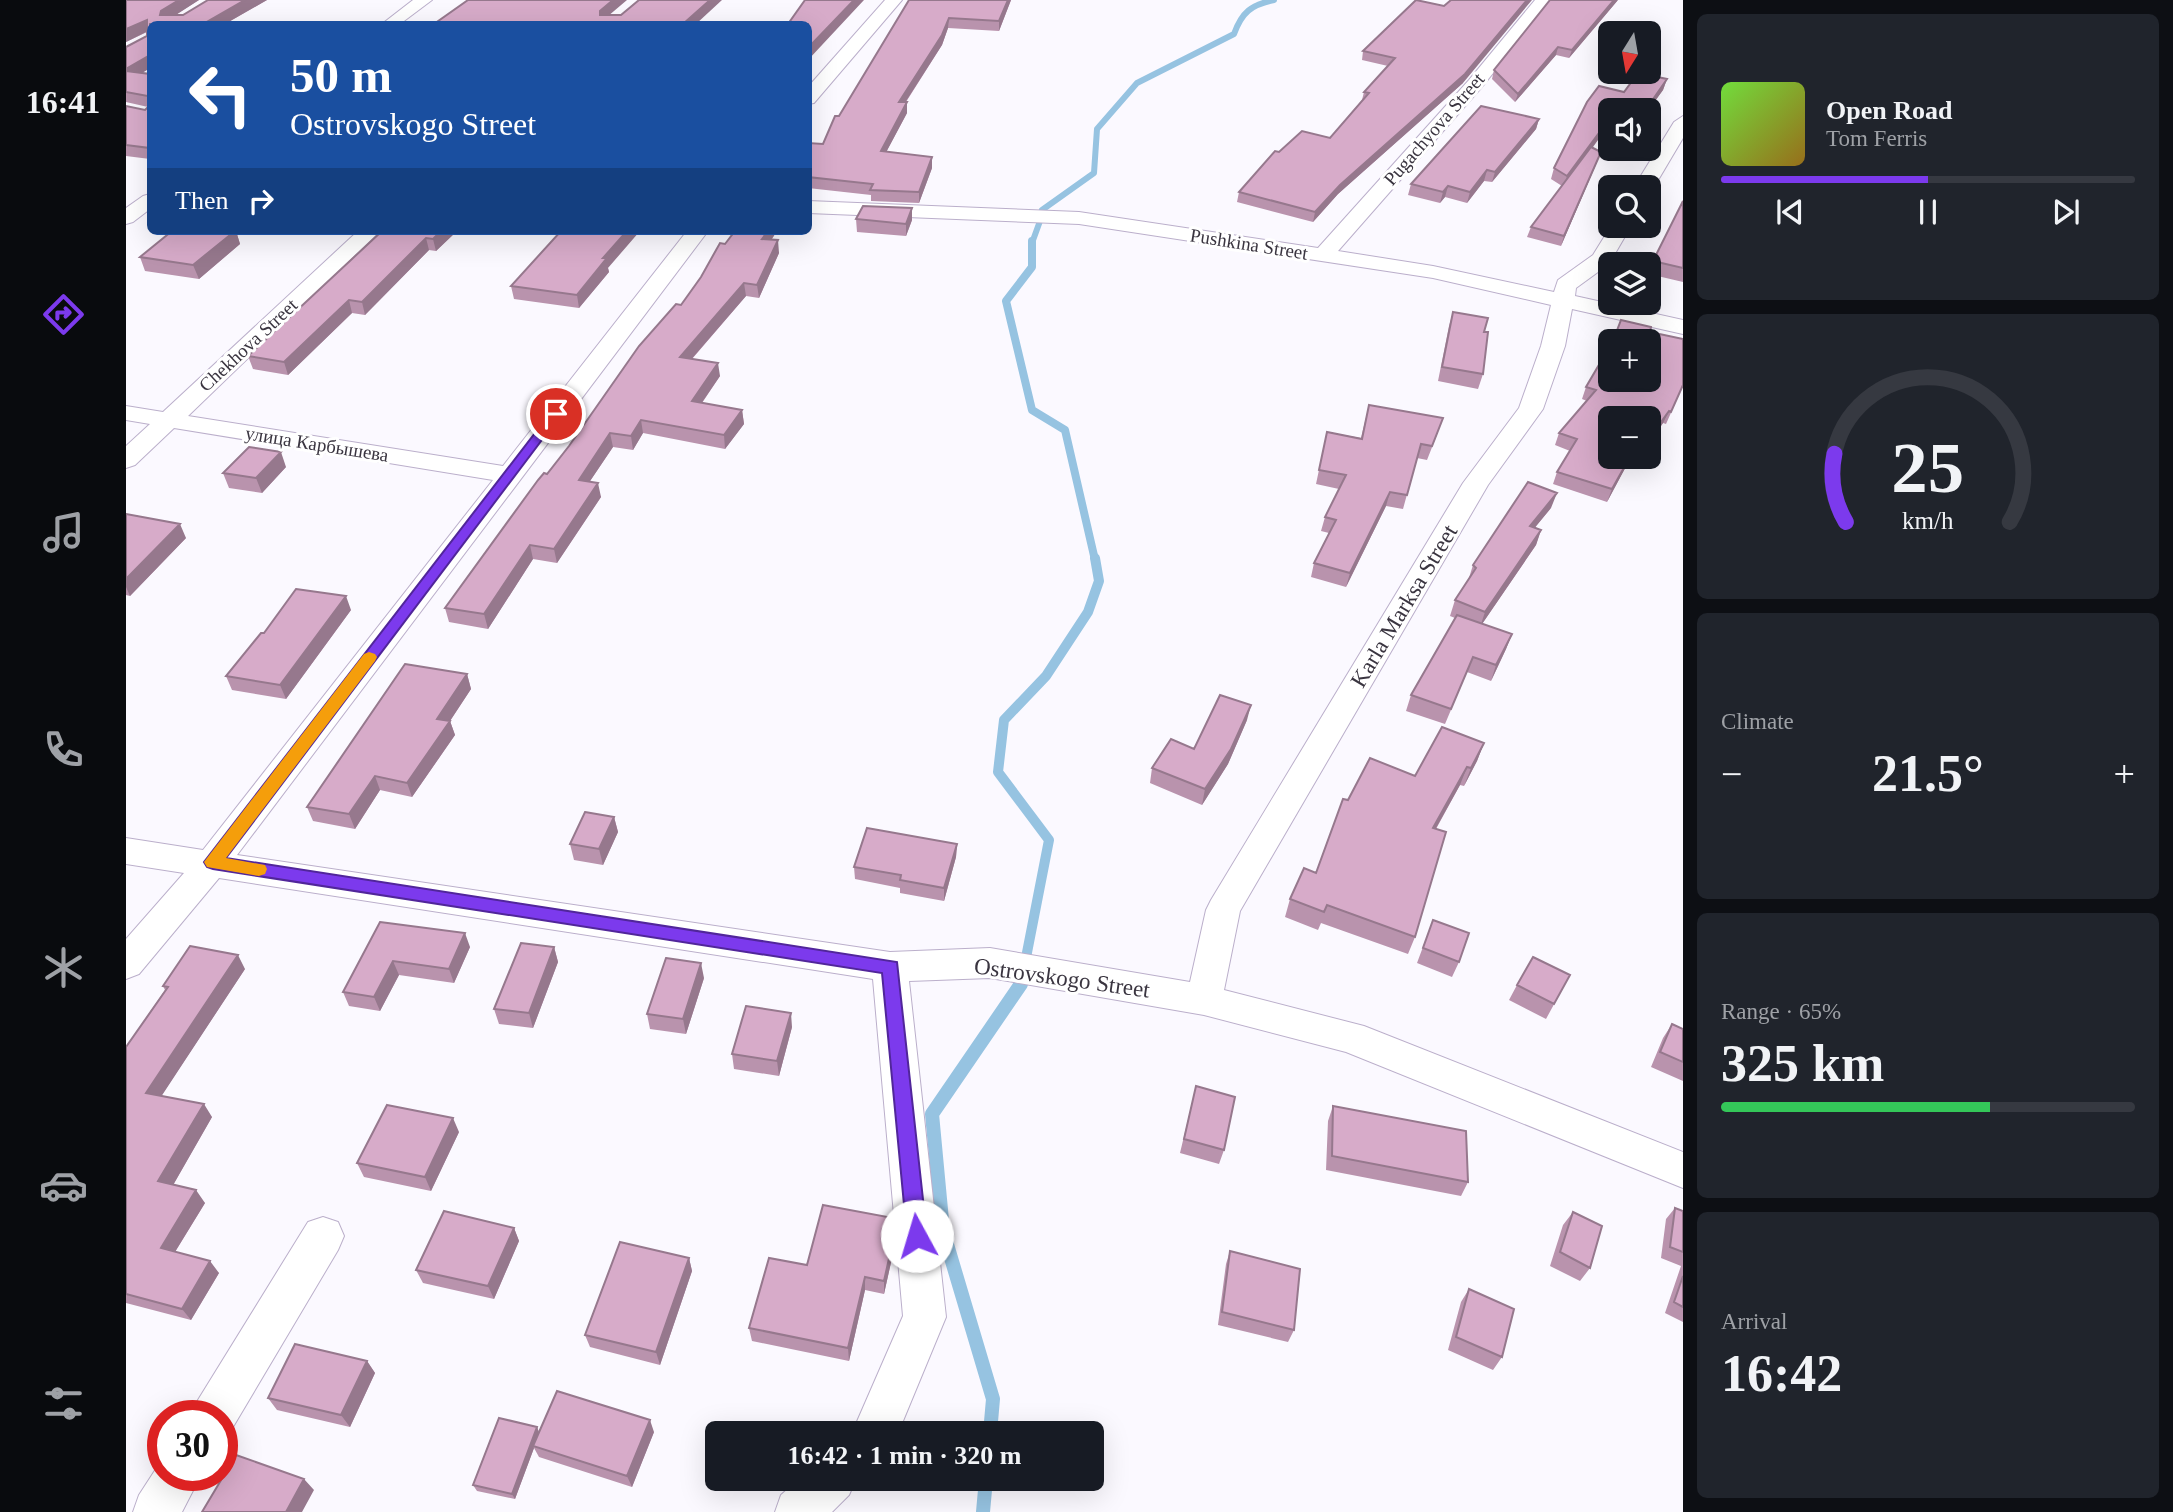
<!DOCTYPE html>
<html lang="en">
<head>
<meta charset="utf-8">
<style>
	body { margin:0; font-family:"Times New Roman",serif; background:#20242c; color:#f1f3f6; height:100vh; display:flex; flex-direction:column; font-size:26px; white-space:nowrap }
	* { box-sizing:border-box; margin:0 }
	p { font-size:23px; color:#9ea1a6 }
	.icon { flex:none; width:38px; height:38px; fill:none; stroke:currentColor; stroke-width:2; stroke-linecap:round; stroke-linejoin:round }
	.map { position:relative; flex:1; overflow:hidden }
	.side { display:flex; flex-direction:column; gap:14px; padding:14px; background:#0d0f14; width:490px }
	.side>* { flex:none }
	.guide { position:absolute; left:21px; top:21px; width:665px; height:214px; border-radius:10px; box-shadow:0 7px 28px #0002; background:#1a4fa0; color:#fff; overflow:hidden }
	.needle { width:46px; rotate:191deg }
	.fabs { position:absolute; left:1472px; top:21px; display:grid; gap:14px }
	.fabs a { display:grid; place-items:center; width:63px; height:63px; border-radius:10px; background:#171b24; box-shadow:0 7px 28px #0002; font-size:35px }
	.speed { position:absolute; left:21px; top:1400px; display:flex; gap:14px; font-size:35px; font-weight:700; text-align:center }
	.speed>* { display:grid; place-content:center; width:91px; height:91px; border-radius:50%; background:#171b24; box-shadow:0 7px 28px #0002; line-height:1 }
	.speed .limit { border:10px solid #d22; background:#fff; color:#111 }
	.pin { position:absolute; display:grid; place-items:center; width:60px; height:60px; color:#fff; margin:-30px; border:4px solid #fff; border-radius:50%; box-shadow:0 2px 7px #0007 }
	.me { position:absolute; width:77px; margin:-38px; rotate:354deg; stroke-linejoin:round; filter:drop-shadow(0 0 5px #0008) }
	.turn { display:flex; align-items:center; gap:24px; height:147px; padding:0 28px; font-size:32px }
	.turn .icon { width:91px; height:91px; stroke-width:2.5 }
	.turn b { display:block; font-size:49px; line-height:60px }
	.then { display:flex; align-items:center; height:66px; padding:0 28px; background:#0003; gap:14px; font-size:26px }
	.big { font-size:52px; font-weight:700; line-height:1.1 }
	.side .widget { flex:1; display:flex; flex-direction:column; justify-content:center; gap:10px; min-width:0; padding:0 24px; border-radius:10px; background:#20242c }
	.side .dial { align-items:center; gap:0 }
	.dial svg { height:182px; overflow:visible; fill:none; stroke:#363941; stroke-width:7; stroke-linecap:round; text-anchor:middle }
	.dial text { fill:#f1f3f6; stroke:none }
	.song { display:flex; align-items:center; gap:21px }
	.cover { width:84px; height:84px; border-radius:10px; background:linear-gradient(135deg,hsl(100 70% 55%),hsl(40 70% 35%)) }
	.played { height:7px; border-radius:4px; background:linear-gradient(90deg,#7c3aed 50%,#363941 50%) }
	.keys { display:flex; justify-content:space-around; direction:ltr }
	.heat { display:flex; justify-content:space-between; align-items:center; font-size:38px; direction:ltr }
	.charge { height:10px; border-radius:5px; background:linear-gradient(90deg,#34c759 65%,#363941 0) }
	.trip { position:absolute; left:579px; top:1421px; width:399px; height:70px; border-radius:10px; background:#171b24; box-shadow:0 7px 28px #0002; font-weight:700; line-height:70px; text-align:center }
	main { display:flex; flex:1; min-height:0 }
	.menu { display:flex; flex-direction:column; width:126px; justify-content:space-around; align-items:center; background:#090b0e; color:#9ea1a6 }
	.menu .icon { width:49px; height:49px }
	.menu .current { color:#7c3aed }
	.menu b { font-size:32px; color:#f1f3f6 }
	.map>svg:first-child { display:block }
	.lines { fill:none; stroke-linecap:round; stroke-linejoin:round }
	.stream-far3 { stroke:#96c3e1; stroke-width:6 }
	.stream-far2 { stroke:#96c3e1; stroke-width:8 }
	.stream-far1 { stroke:#96c3e1; stroke-width:10 }
	.stream { stroke:#96c3e1; stroke-width:14 }
	.minor-casing { stroke:#bbafcb; stroke-width:2 }
	.minor { fill:#fff; fill-rule:evenodd }
	.wall { fill:#b993ad }
	.shaded-wall { fill:#96788d }
	.building { fill:#d7abc9; stroke:#96788d; stroke-width:2 }
	.route { fill:#7c3aed; stroke:#51269a; stroke-width:2 }
	.slow { fill:#f59e0b }
	.labels { text-anchor:middle; dominant-baseline:central; stroke-width:6; stroke-linejoin:round; paint-order:stroke }
	.far-street-label { font-size:19px; fill:#3a3540; stroke:#fff }
	.street-label { font-size:23px; fill:#3a3540; stroke:#fff }
</style>
</head>
<body>
<main>
<nav class="menu">
<b>16:41</b>
<svg class="icon current" aria-label="directions" viewBox="0 0 24 24"><path d="M12 3l9 9-9 9-9-9zM9 14v-3h6M13 9l2 2-2 2"/></svg>
<svg class="icon" aria-label="music" viewBox="0 0 24 24"><path d="M9 18V5l10-2v13"/><circle cx="6" cy="18" r="3"/><circle cx="16" cy="16" r="3"/></svg>
<svg class="icon" aria-label="phone" viewBox="0 0 24 24"><path d="M5 4h4l2 5-3 2q2 4 5 5l2-3 5 2v4C11 20 4 13 5 4z"/></svg>
<svg class="icon" aria-label="climate" viewBox="0 0 24 24"><path d="M12 3v18M4 7l16 10M4 17L20 7"/></svg>
<svg class="icon" aria-label="car" viewBox="0 0 24 24"><path d="M5 17H2v-5l4-1 3-4h7l3 4 3 1v5h-3M9 17h6M6 11h13"/><circle cx="7" cy="17" r="2"/><circle cx="17" cy="17" r="2"/></svg>
<svg class="icon" aria-label="filters" viewBox="0 0 24 24"><path d="M4 7h16M4 17h16"/><circle cx="9" cy="7" r="2"/><circle cx="15" cy="17" r="2"/></svg>
</nav>
<div class="map">
<svg width="1557" height="1512" viewBox="0 0 1557 1512">
	<rect width="100%" height="100%" fill="#fbf9ff"/>
	<g class="lines">
		<path class="stream-far3" d="M916,210L968,173L971,129L1011,83L1108,34C1116,12 1125,5 1148,0
			M906,243L914,221"/>
		<path class="stream-far2" d="M906,241V267L880,301L906,410L939,430L969,560"/>
		<path class="stream-far1" d="M897,973L923,840L872,772L878,720L920,676L962,612L973,581L969,558"/>
		<path class="stream" d="M864,1433L867,1399L817,1231L806,1114L895,984L897,971
			M857,1512L860,1479"/>
		<defs>
			<path id="minor" d="M287,0H306L274,24H256Z
				M759,0H776L688,103L682,104V87Z
				M1409,0H1426L1355,88L1212,251L1307,266L1428,292L1432,280L1467,255L1485,226H1505L1483,264L1450,288L1449,296L1557,320V334L1446,309L1439,346L1417,409L1362,485L1114,911L1098,990L1238,1026L1557,1152V1188L1220,1052L1078,1015L864,978L783,981L820,1317L772,1433H726L777,1316L747,979L93,878L13,974L0,979V939L58,873L0,864V838L77,850L367,480L48,428L9,465L0,468V446L24,424L0,420V406L37,412L232,231H254L62,416L377,466L561,231H582L111,855L764,952L864,948L1064,982L1080,910L1085,900L1337,483L1393,408L1415,346L1425,305L1307,278L953,224L682,213V201L953,212L1192,248L1343,80Z
				M1557,116V138L1528,187L1522,192V187H1508L1548,122Z
				M24,194V209L7,222L0,224V208L17,196Z
				M197,1217L212,1222L218,1236L212,1250L104,1432L96,1435V1416H66L72,1400L182,1222Z
				M37,1458V1475H75L56,1512H7L13,1495Z
				M673,1479H730L723,1495L706,1512H649L655,1495Z"/>
		</defs>
		<use href="#minor" class="minor-casing"/>
		<use href="#minor" class="minor"/>
	</g>
	<path class="wall" d="M0,0H73L49,15H57L82,0H141L99,24H24V68L16,73L24,74V159L0,156V106L19,110L22,107L0,102V47L21,36V32L0,42Z
		M783,0H885L873,31L822,28L816,45L780,102H781V113L760,152L806,157V168L793,203L745,201V195L682,188V143L697,144Z
		M1290,0L1337,83L1212,194L1187,222L1111,202L1113,192L1153,152L1204,138L1236,100L1238,92L1262,66L1236,60L1237,51Z
		M1492,0L1443,58L1430,55L1389,102L1366,79L1368,70Z
		M1541,79L1537,90L1522,110H1484V123L1467,147L1471,162L1435,246L1401,237L1405,227L1436,186L1425,179L1428,168L1498,92Z
		M1413,119L1410,129L1366,182L1358,181L1341,203L1319,197L1314,203L1282,195L1285,184Z
		M1557,201V282L1523,274L1527,261Z
		M730,219L786,220L780,236L731,232Z
		M46,231H110L114,244L73,279L19,271L14,257Z
		M256,231H331L310,251L303,250L239,315L226,313L162,375L127,369L122,356Z
		M642,231H649V234L646,239L653,253L633,298L620,296L566,359L594,376L576,403L616,410L618,424L599,449L517,433L507,450L487,447L464,481L475,497L431,563L407,559L362,629L323,622L319,608L421,474L555,305L599,244Z
		M482,268L483,272L453,308L388,299L385,286Z
		M1327,312L1358,332L1357,374L1352,389L1312,381L1323,326Z
		M1524,332L1557,339V388H1556L1540,424L1537,423L1522,445V418L1484,457H1514L1511,461L1504,459L1481,502L1427,484L1431,472L1444,451L1429,445L1433,433L1461,401L1456,399L1460,387Z
		M1243,405L1312,432L1301,460L1291,458L1277,509L1260,506L1220,587L1185,577L1188,563L1203,533L1195,531L1199,517L1213,489L1190,484L1201,432L1235,438Z
		M160,467L136,493L103,488L97,473Z
		M1425,508L1409,527L1415,530L1410,545L1356,624L1386,634L1380,649L1365,681L1341,672L1319,724L1280,711L1285,695L1329,618L1324,616L1329,600L1342,581L1347,565Z
		M0,514L60,538L4,596L0,595Z
		M225,610L160,699L106,690L100,676L138,633Z
		M341,674L345,689L324,721L329,735L286,797L254,790L229,829L187,821L181,807Z
		M1121,720L1102,764L1076,805L1024,783L1026,768L1068,749Z
		M1358,743L1351,761L1338,786L1334,785L1310,829L1289,937L1282,954L1195,923L1192,930L1159,917L1164,899L1190,873L1222,800L1289,776Z
		M488,817L492,832L477,865L448,860L444,844Z
		M831,844L830,857L818,901L774,893V888L729,879L728,867Z
		M1307,920L1333,962L1326,977L1291,963Z
		M254,922L344,947L328,983L273,975L254,1011L223,1006L217,992Z
		M428,947L432,962L407,1028L373,1024L368,1009Z
		M119,969L35,1096L86,1117L47,1185L79,1203L49,1252L93,1273L65,1320L0,1303V1047L39,990L37,986Z
		M1444,975L1420,1019L1383,1000L1391,985Z
		M578,978L560,1034L524,1029L521,1014Z
		M1546,1024L1557,1029V1081L1525,1067L1537,1038Z
		M666,1027L653,1076L608,1069L606,1054Z
		M1070,1086L1098,1150L1093,1164L1054,1153Z
		M1207,1106L1342,1182L1335,1196L1200,1170L1202,1121Z
		M333,1132L305,1191L238,1177L231,1163Z
		M1549,1208L1557,1211V1322L1539,1313L1555,1266L1535,1258L1540,1219Z
		M1447,1212L1464,1268L1454,1281L1424,1266L1437,1225Z
		M388,1228L393,1241L368,1299L297,1283L290,1270Z
		M768,1249L758,1294L739,1290L723,1361L626,1341L623,1328L681,1265Z
		M1104,1251L1168,1330L1162,1342L1092,1325L1100,1264Z
		M563,1258L566,1271L534,1365L464,1347L459,1335Z
		M1343,1289L1376,1357L1367,1370L1322,1350L1335,1302Z
		M241,1361L249,1373L224,1427L151,1410L142,1398Z
		M411,1427L413,1432H528L506,1487L413,1457L408,1448L389,1499L351,1491L347,1485Z"/>
	<path class="shaded-wall" d="M53,0H73L39,22L34,15L35,11Z
		M119,0H141L99,24H77Z
		M487,0H501L475,22V24L474,11Z
		M584,0H596L570,24H557Z
		M728,0H738L682,60V48Z
		M882,0H885L873,31V21Z
		M1401,0H1406L1337,83L1212,194L1187,222L1189,212L1214,185Z
		M1488,0H1492L1443,58L1446,50Z
		M823,18L822,28L816,45L773,112V102Z
		M21,20L24,30L0,42V29Z
		M1432,47L1430,55L1389,102L1392,94Z
		M24,55V68L1,82L0,69Z
		M1541,79L1537,90L1522,111L1521,110L1523,105Z
		M1497,100L1494,110H1489Z
		M781,102V113L755,162V151Z
		M1484,118V123L1438,187L1441,176Z
		M1413,119L1410,129L1366,182L1369,172Z
		M1475,152L1471,162L1435,246L1438,236Z
		M806,157V168L793,203V192Z
		M1361,170L1358,181L1341,203L1344,192Z
		M1322,186L1319,197L1314,203L1317,192Z
		M786,208V220L780,236V224Z
		M109,231H110L114,244L73,279L67,265Z
		M315,231H331L310,251L307,239Z
		M501,231H514L482,268L483,272L453,308L451,295L477,258Z
		M642,231H649V234L637,252L636,239Z
		M300,238L303,250L239,315L236,302Z
		M652,240L653,253L633,298L631,285Z
		M618,283L620,296L556,370L554,357Z
		M223,300L226,313L162,375L158,362Z
		M592,363L594,376L568,414L566,401Z
		M616,410L618,424L599,449L598,435Z
		M1543,411L1537,423L1522,445V440Z
		M515,420L517,433L507,450L505,436Z
		M484,433L487,447L456,493L453,480Z
		M155,452L160,467L136,493L130,478Z
		M1504,457H1505L1481,502L1486,489Z
		M472,483L475,497L431,563L428,549Z
		M1264,492L1260,506L1220,587L1224,573Z
		M1431,493L1425,508L1398,541L1404,526Z
		M54,524L60,538L4,596L0,587V579Z
		M1415,530L1410,545L1354,627L1359,612Z
		M404,545L407,559L362,629L358,614Z
		M220,596L225,610L160,699L154,685Z
		M1386,634L1380,649L1365,681L1370,665Z
		M341,674L345,689L320,727L324,721L329,735L286,797L281,783L311,719Z
		M1125,705L1121,720L1102,764L1076,805L1079,789Z
		M1358,743L1351,761L1338,786L1345,768Z
		M1341,767L1334,785L1300,846L1307,828Z
		M249,776L254,790L229,829L223,814Z
		M488,817L492,832L477,865L473,849Z
		M831,844L830,857L818,901V888Z
		M339,933L344,947L328,983L323,969Z
		M428,947L432,962L407,1028L403,1013Z
		M112,955L119,969L29,1106L20,1093Z
		M267,961L273,975L254,1011L248,997Z
		M575,963L578,978L560,1034L557,1019Z
		M665,1013L666,1027L653,1076L651,1061Z
		M78,1104L86,1117L42,1194L32,1181Z
		M327,1118L333,1132L305,1191L299,1177Z
		M70,1190L79,1203L44,1260L35,1248Z
		M388,1228L393,1241L368,1299L362,1286Z
		M768,1236V1249L758,1294V1281Z
		M563,1258L566,1271L534,1365L530,1352Z
		M84,1261L93,1273L65,1320L56,1309Z
		M739,1277V1290L723,1361L722,1348Z
		M241,1361L249,1373L224,1427L215,1415Z
		M524,1420L528,1432L506,1487L501,1476Z
		M411,1427L413,1433L407,1446L408,1448L389,1499L386,1494Z
		M178,1479L188,1490L176,1512H160Z"/>
	<path class="building" d="M0,0H53L35,11L34,15H57L82,0H119L77,24H24V55L0,69V47L21,36V20L0,29Z
		M342,0H487L474,11V15H495L513,0H584L557,24H308Z
		M679,0H728L682,48V24H662Z
		M783,0H882L873,21L823,18L816,35L773,102H781L755,151L806,157L793,192L744,190L747,184L682,177V143L697,144L709,116H713Z
		M1290,0L1318,6L1325,0H1401L1339,74L1214,185L1189,212L1113,192L1149,151L1153,152L1176,131L1204,138L1243,93L1238,92L1269,58L1237,51Z
		M1424,0H1488L1446,50L1432,47L1392,94L1368,70Z
		M0,71L24,74V148L0,145V106L19,110L22,107V96L0,92Z
		M1512,73L1541,79L1523,105L1497,100L1489,110H1484V118L1441,176L1428,168L1461,102L1473,86L1498,92Z
		M1355,106L1413,119L1369,172L1361,170L1344,192L1322,186L1317,192L1285,184Z
		M1465,147L1475,152L1438,236L1405,227Z
		M1557,201V268L1527,261Z
		M737,206L786,208L780,224L730,219Z
		M46,231H109L67,265L14,257Z
		M256,231H315L307,239L300,238L236,302L223,300L158,362L122,356Z
		M435,231H501L477,258H481L451,295L385,286Z
		M609,231H642L636,239L652,240L631,285L618,283L554,357L592,363L566,401L616,410L598,435L515,420L505,436L484,433L453,480L472,483L428,549L404,545L358,614L319,608L412,480L418,473L421,474L443,446L513,346L550,304L555,305L575,277L594,243L599,244Z
		M1327,312L1362,318L1358,332H1362L1357,374L1316,367Z
		M1495,320L1525,327L1524,332L1557,339V385L1545,412L1543,411L1522,440V418H1484V457H1504L1486,489L1431,472L1451,439L1433,433L1470,390L1460,387L1484,346V380H1522V341H1487Z
		M1243,405L1317,418L1306,446L1295,444L1281,495L1264,492L1224,573L1188,563L1210,520L1199,517L1220,475L1193,470L1201,432L1236,439Z
		M123,447L155,452L130,478L97,473Z
		M1402,482L1431,493L1404,526L1415,530L1359,612L1329,600L1350,568L1347,565Z
		M0,514L54,524L0,579Z
		M170,589L220,596L154,685L100,676L135,633H138Z
		M1331,615L1386,634L1370,665L1347,657L1325,709L1285,695Z
		M279,664L341,674L311,719L324,721L281,783L249,776L223,814L181,807Z
		M1094,695L1125,705L1105,749L1079,789L1026,768L1045,739L1068,749Z
		M1316,727L1358,743L1345,768L1341,767L1307,828L1320,832L1289,937L1201,905L1198,912L1164,899L1178,868L1190,873L1217,799L1222,800L1244,758L1289,776Z
		M459,812L488,817L473,849L444,844Z
		M741,828L831,844L818,888L774,880L775,875L728,867Z
		M1307,920L1343,933L1333,962L1297,948Z
		M254,922L339,933L323,969L267,961L248,997L217,992Z
		M395,943L428,947L403,1013L368,1009Z
		M64,946L112,955L20,1093L78,1104L32,1181L70,1190L35,1248L84,1261L56,1309L0,1294V1047L42,987L37,986Z
		M1407,957L1444,975L1428,1004L1391,985Z
		M540,958L575,963L557,1019L521,1014Z
		M620,1006L665,1013L651,1061L606,1054Z
		M1546,1024L1557,1029V1062L1534,1052Z
		M1070,1086L1109,1097L1098,1150L1058,1139Z
		M261,1105L327,1118L299,1177L231,1163Z
		M1207,1106L1340,1131L1342,1182L1206,1156Z
		M697,1205L767,1218L768,1236L758,1281L739,1277L722,1348L623,1328L643,1258L681,1265Z
		M1549,1208L1557,1211V1252L1544,1247Z
		M318,1211L388,1228L362,1286L290,1270Z
		M1447,1212L1476,1226L1464,1268L1434,1252Z
		M494,1242L563,1258L530,1352L459,1335Z
		M1104,1251L1174,1269L1168,1330L1096,1312Z
		M1557,1276V1307L1548,1302Z
		M1343,1289L1388,1309L1376,1357L1330,1337Z
		M169,1344L241,1361L215,1415L142,1398Z
		M431,1391L524,1420L501,1476L407,1446Z
		M373,1418L411,1427L386,1494L347,1485Z
		M110,1455L178,1479L160,1512H76Z"/>
	<path class="route" d="M430,410L434,411V416L100,858L771,962L801,1236L798,1243L791,1246L784,1243L781,1236L756,973L87,869L81,867L78,862L426,411Z"/>
	<path class="slow" d="M243,652L249,654L251,657L249,661L100,858L139,865L141,869L139,874L133,876L81,867L78,862L81,858L238,654Z"/>
	<g class="labels">
		<g class="far-street-label">
			<text transform="translate(1308 129) rotate(-49)">Pugachyova Street</text>
			<text transform="translate(1123 244) rotate(9)">Pushkina Street</text>
			<text transform="translate(122 345) rotate(-43)">Chekhova Street</text>
			<text transform="translate(191 444) rotate(9)">улица Карбышева</text>
		</g>
		<g class="street-label">
			<text transform="translate(1278 606) rotate(-59)">Karla Marksa Street</text>
			<text transform="translate(936 978) rotate(8)">Ostrovskogo Street</text>
		</g>
	</g>
</svg>
<div class="fabs">
<a><svg class="needle" viewBox="-14 -14 28 28"><path d="M0-13l5 13h-10z" fill="#e53935"/><path d="M0 13l5-13h-10z" fill="#9ea1a6"/></svg></a>
<a><svg class="icon" aria-label="sound" viewBox="0 0 24 24"><path d="M4 9h4l5-4v14l-5-4H4zM17 9q2 3 0 6"/></svg></a>
<a><svg class="icon" aria-label="search" viewBox="0 0 24 24"><circle cx="10" cy="10" r="6"/><path d="M15 15l6 6"/></svg></a>
<a><svg class="icon" aria-label="layers" viewBox="0 0 24 24"><path d="M12 4l9 5-9 5-9-5zM3 14l9 5 9-5"/></svg></a>
<a>+</a>
<a>−</a>
</div>
<div class="speed"><div class="limit">30</div></div>
<div class="pin" style="left:430px;top:414px;background:#d93025"><svg class="icon" aria-label="arrive" viewBox="0 0 24 24"><path d="M6 21V4h12l-3 4 3 4H6"/></svg></div>
<svg class="me" style="left:791px;top:1236px" viewBox="-20 -20 40 40"><circle r="19" fill="#fff"/><path d="M0-13L10 11 0 6-10 11z" fill="#7c3aed"/></svg>
<div class="trip">16:42 · 1 min · 320 m</div>
<div class="guide">
<div class="turn"><svg class="icon" aria-label="left" viewBox="0 0 24 24"><path d="M17 20v-9H6M10 6l-5 5 5 5"/></svg><div><b>50 m</b>Ostrovskogo Street</div></div>
<div class="then">Then<svg class="icon" aria-label="right" viewBox="0 0 24 24"><path d="M7 20v-9h11M14 6l5 5-5 5"/></svg></div>
</div>
</div>
<section class="side">
<div class="widget">
<div class="song"><i class="cover"></i><div><b>Open Road</b><p>Tom Ferris</p></div></div>
<div class="played"></div>
<div class="keys"><svg class="icon" aria-label="previous" viewBox="0 0 24 24"><path d="M18 5L8 12l10 7zM5 5v14"/></svg><svg class="icon" aria-label="pause" viewBox="0 0 24 24"><path d="M8 5v14M16 5v14"/></svg><svg class="icon" aria-label="next" viewBox="0 0 24 24"><path d="M6 5l10 7-10 7zM19 5v14"/></svg></div>
</div>
<div class="widget dial"><svg viewBox="0 0 100 80">
<path d="M14 69A42 42 0 1 1 86 69"/>
<path d="M14 69A42 42 0 0 1 9 39" stroke="#7c3aed"/>
<text x="50" y="56" font-size="32" font-weight="700">25</text>
<text x="50" y="72" font-size="11">km/h</text>
</svg></div>
<div class="widget"><p>Climate</p>
<div class="heat"><a>−</a><b class="big">21.5°</b><a>+</a></div>
</div>
<div class="widget"><p>Range · 65%</p><b class="big">325 km</b><div class="charge"></div></div>
<div class="widget"><p>Arrival</p><b class="big">16:42</b></div>
</section>
</main>
</body>
</html>
